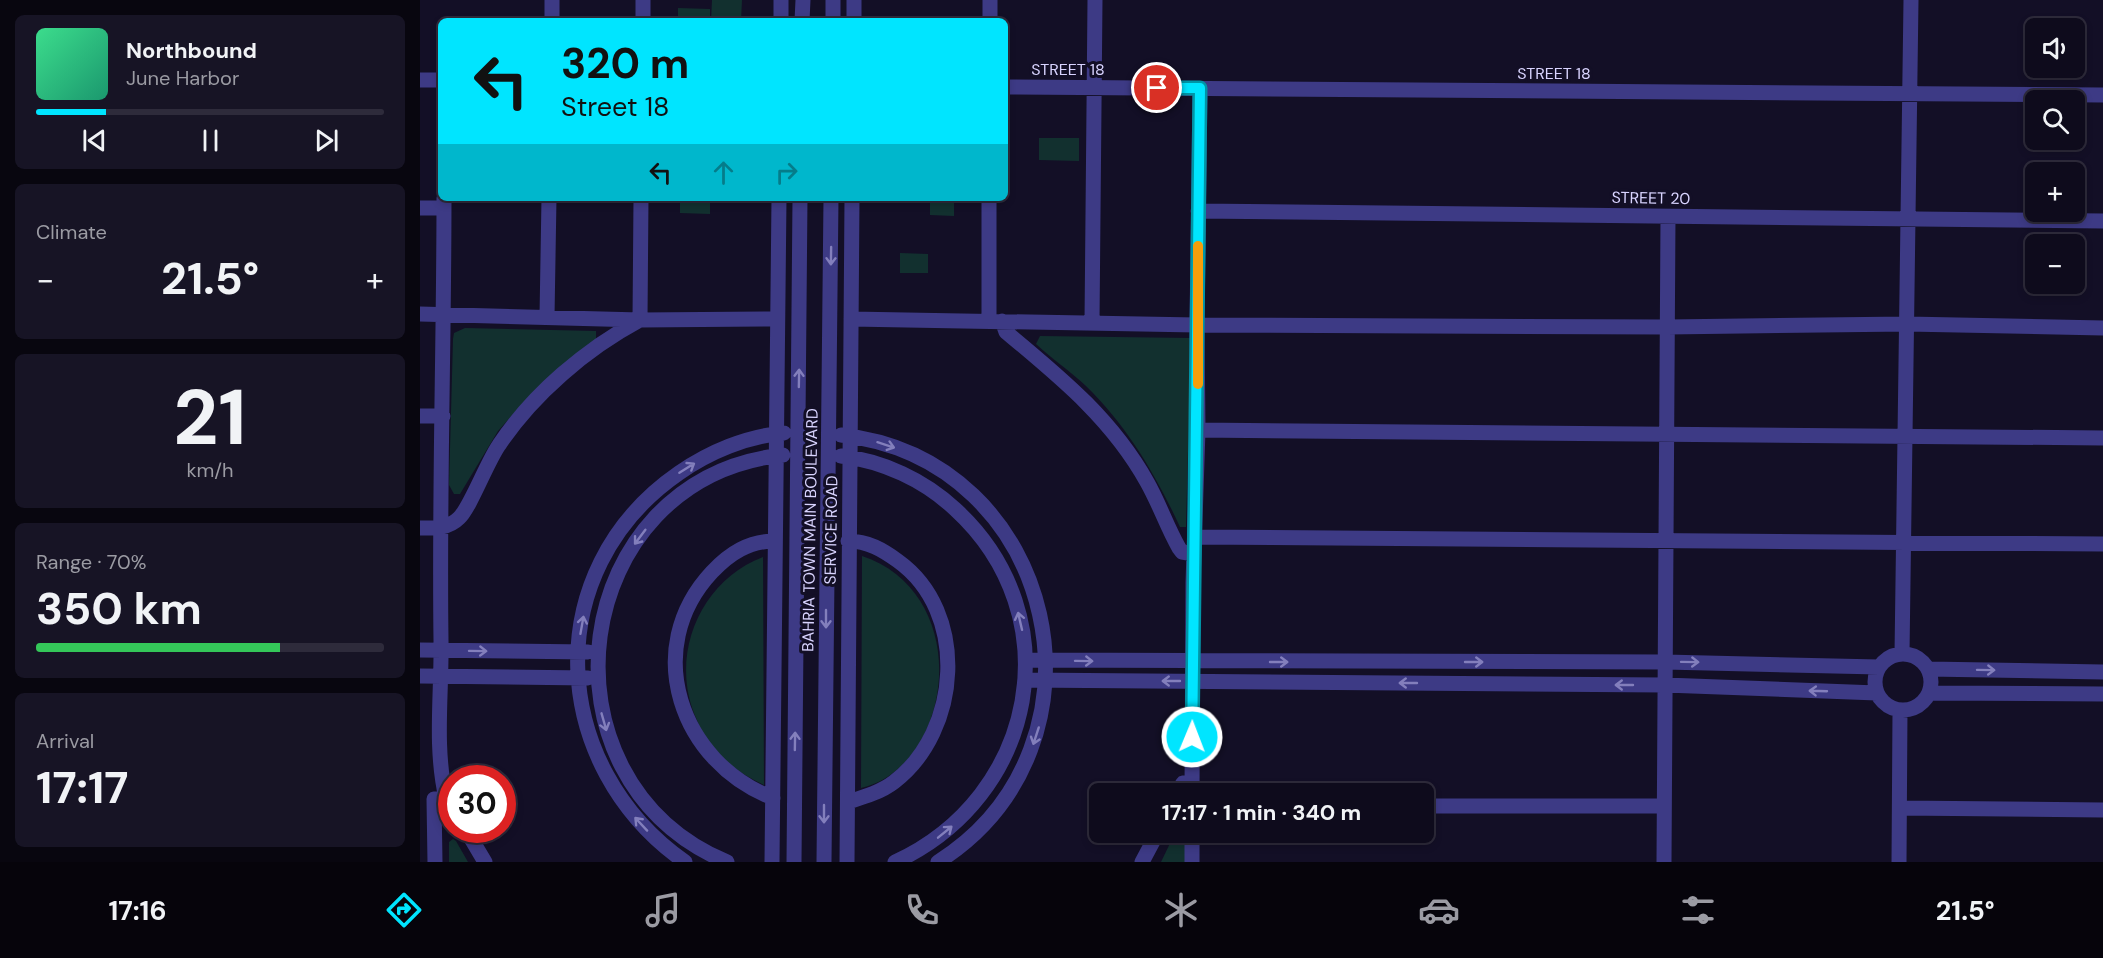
<!DOCTYPE html>
<html lang="en">
<head>
<meta charset="utf-8">
<style>
	body { margin:0; font-family:"DM Sans",sans-serif; background:#171425; color:#f1f3f6; height:100vh; display:flex; flex-direction:column; font-size:22px; white-space:nowrap }
	* { box-sizing:border-box; margin:0 }
	p { font-size:20px; color:#9b9ba3 }
	.icon { flex:none; width:33px; height:33px; fill:none; stroke:currentColor; stroke-width:2; stroke-linecap:round; stroke-linejoin:round }
	.map { position:relative; flex:1; overflow:hidden }
	.drawer { display:flex; flex-direction:column; gap:15px; padding:15px; background:#08060f; width:420px }
	.drawer>* { flex:none }
	.hud { position:absolute; left:18px; top:18px; width:570px; height:183px; border-radius:9px; box-shadow:0 3px 9px #0003,0 0 0 2px #2e2b3b; background:#00e5ff; color:#111; overflow:hidden }
	.controls { position:absolute; left:1605px; top:18px; display:grid; gap:12px }
	.controls a { display:grid; place-items:center; width:60px; height:60px; border-radius:9px; background:#0e0b1c; box-shadow:0 3px 9px #0003,0 0 0 2px #2e2b3b; font-size:30px }
	.speed { position:absolute; left:18px; top:765px; display:flex; gap:12px; font-size:30px; font-weight:700; text-align:center }
	.speed>* { display:grid; place-content:center; width:78px; height:78px; border-radius:50%; background:#0e0b1c; box-shadow:0 3px 9px #0003,0 0 0 2px #2e2b3b; line-height:1 }
	.speed .limit { border:9px solid #d22; background:#fff; color:#111 }
	.pin { position:absolute; display:grid; place-items:center; width:51px; height:51px; color:#fff; margin:-26px; border:3px solid #fff; border-radius:50%; box-shadow:0 2px 6px #0007 }
	.me { position:absolute; width:66px; margin:-33px; rotate:1deg; stroke-linejoin:round; filter:drop-shadow(0 0 4px #0008) }
	.turn { display:flex; align-items:center; gap:21px; height:126px; padding:0 24px; font-size:27px }
	.turn .icon { width:78px; height:78px; stroke-width:2.5 }
	.turn b { display:block; font-size:42px; line-height:51px }
	.lanes { display:flex; align-items:center; height:57px; padding:0 24px; background:#0003; justify-content:center; gap:30px; direction:ltr }
	.lanes .off { opacity:.35 }
	.big { font-size:45px; font-weight:700; line-height:1.1 }
	.drawer .widget { flex:1; display:flex; flex-direction:column; justify-content:center; gap:9px; min-width:0; padding:0 21px; border-radius:9px; background:#171425 }
	.drawer .dial { align-items:center; gap:0 }
	.dial b { font-size:78px; line-height:1 }
	.song { display:flex; align-items:center; gap:18px }
	.cover { width:72px; height:72px; border-radius:9px; background:linear-gradient(135deg,hsl(150 70% 55%),hsl(160 70% 35%)) }
	.played { height:6px; border-radius:3px; background:linear-gradient(90deg,#00e5ff 20%,#2e2b3b 20%) }
	.keys { display:flex; justify-content:space-around; direction:ltr }
	.heat { display:flex; justify-content:space-between; align-items:center; font-size:33px; direction:ltr }
	.charge { height:9px; border-radius:4px; background:linear-gradient(90deg,#34c759 70%,#2e2b3b 0) }
	.trip { position:absolute; left:669px; top:783px; width:345px; height:60px; border-radius:9px; background:#0e0b1c; box-shadow:0 3px 9px #0003,0 0 0 2px #2e2b3b; font-weight:700; line-height:60px; text-align:center }
	.tabs { display:flex; height:96px; justify-content:space-around; align-items:center; background:#06040b; color:#9b9ba3 }
	.tabs .icon { width:42px; height:42px }
	.tabs .on { color:#00e5ff }
	.tabs b { font-size:27px; color:#f1f3f6 }
	main { display:flex; flex:1; min-height:0 }
	.map>svg:first-child { display:block }
	.green { fill:#12302f }
	.lines { fill:none; stroke-linecap:round; stroke-linejoin:round }
	.minor { stroke:#3d3a85; stroke-width:15 }
	.oneway { stroke:#837fbc }
	.route-casing { stroke:#0095a6; stroke-width:15 }
	.route { stroke:#00e5ff; stroke-width:10 }
	.slow { stroke:#f59e0b; stroke-width:10 }
	.labels { text-anchor:middle; dominant-baseline:central; stroke-width:6; stroke-linejoin:round; paint-order:stroke }
	.street-label { font-size:16px; fill:#d9d4ff; stroke:#130f26 }
</style>
</head>
<body>
<main>
<section class="drawer">
<div class="widget">
<div class="song"><i class="cover"></i><div><b>Northbound</b><p>June Harbor</p></div></div>
<div class="played"></div>
<div class="keys"><svg class="icon" aria-label="previous" viewBox="0 0 24 24"><path d="M18 5L8 12l10 7zM5 5v14"/></svg><svg class="icon" aria-label="pause" viewBox="0 0 24 24"><path d="M8 5v14M16 5v14"/></svg><svg class="icon" aria-label="next" viewBox="0 0 24 24"><path d="M6 5l10 7-10 7zM19 5v14"/></svg></div>
</div>
<div class="widget"><p>Climate</p>
<div class="heat"><a>−</a><b class="big">21.5°</b><a>+</a></div>
</div>
<div class="widget dial"><b>21</b><p>km/h</p></div>
<div class="widget"><p>Range · 70%</p><b class="big">350 km</b><div class="charge"></div></div>
<div class="widget"><p>Arrival</p><b class="big">17:17</b></div>
</section>
<div class="map">
<svg width="1683" height="862" viewBox="0 0 1683 862">
	<rect width="100%" height="100%" fill="#130f26"/>
	<path class="green" d="M292,0H322L321,21H291Z
		M258,8L290,9V21H258Z
		M619,138H659V161L619,160Z
		M260,198H290V214L260,213Z
		M510,198H534V216L510,215Z
		M480,253L508,254V273H480Z
		M45,328L176,331V340L103,403L78,431L40,494H34L29,485L33,339L34,333Z
		M620,336L771,338L766,527H760C736,475 707,426 666,386C650,371 632,359 616,344Z
		M442,556C518,581 537,671 503,737C490,761 469,782 441,788Z
		M343,557L344,785C323,775 304,763 289,745C283,738 280,728 277,720C248,658 279,581 343,557Z
		M755,833H769L768,862H741Z
		M33,839L36,841L48,862H29V842Z"/>
	<g class="lines">
		<path class="minor" d="M132,21V0
			M223,21V0
			M361,21V0
			M382,21L383,0
			M413,21V0
			M434,21V0
			M570,21V0
			M0,80H21
			M585,87L1683,95
			M0,208H24
			M778,211L1683,221
			M0,314L220,320L357,319
			M127,317L129,198
			M431,319L777,325L1247,327L1487,324L1683,328
			M569,321V198
			M582,321L586,332C640,377 692,419 727,482C739,503 747,527 759,548L762,552L774,554
			M672,322L675,0
			M0,416H23
			M778,430L1683,438
			M421,435C638,459 701,746 518,862
			M421,456C463,461 504,480 535,509C652,616 617,797 475,862
			M0,528C14,528 28,529 39,518C50,508 67,462 79,445C113,394 166,349 220,320L221,198
			M776,537L1683,544
			M0,650L168,652
			M1455 682a28 28 0 1 1 56 0a28 28 0 1 1-56 0Z
			M1482,654L1491,0
			M606,660L1245,662L1459,667
			M1508,669L1683,672
			M0,676L168,678
			M605,680L1245,685L1457,693
			M1509,693L1683,694
			M756,794L763,783L772,782
			M772,794L773,583L778,430L777,325L780,89
			M353,798C261,763 220,649 292,572C310,553 329,541 355,541
			M428,802C444,797 461,792 474,782C541,731 549,612 478,561C463,550 448,541 428,541
			M1004,806H1244
			M1480,808L1683,810
			M46,830L65,862
			M15,862L14,799L26,798C14,746 22,693 21,640C19,492 24,345 24,198
			M265,862C129,767 117,571 259,473C289,452 327,436 364,433
			M307,862C109,779 148,478 363,455
			M352,862L359,198
			M374,862L380,198
			M404,862L411,198
			M427,862L432,198
			M722,862L738,832
			M772,862V832
			M1244,862L1248,217
			M1479,862L1480,710"/>
	</g>
	<defs><path id="oneway-shaft" d="M-6 0H5M1.5-3L5.5 0L1.5 3" fill="none" stroke-width="1.6" stroke-linecap="round" stroke-linejoin="round" transform="scale(1.5)"/></defs>
	<g class="oneway">
		<use href="#oneway-shaft" transform="translate(411 256) rotate(91)"/>
		<use href="#oneway-shaft" transform="translate(379 378) rotate(-89)"/>
		<use href="#oneway-shaft" transform="translate(466 445) rotate(18)"/>
		<use href="#oneway-shaft" transform="translate(267 468) rotate(-32)"/>
		<use href="#oneway-shaft" transform="translate(220 537) rotate(127)"/>
		<use href="#oneway-shaft" transform="translate(406 619) rotate(90)"/>
		<use href="#oneway-shaft" transform="translate(600 621) rotate(-103)"/>
		<use href="#oneway-shaft" transform="translate(162 625) rotate(-80)"/>
		<use href="#oneway-shaft" transform="translate(58 651) rotate(1)"/>
		<use href="#oneway-shaft" transform="translate(664 661) rotate(1)"/>
		<use href="#oneway-shaft" transform="translate(859 662)"/>
		<use href="#oneway-shaft" transform="translate(1054 662)"/>
		<use href="#oneway-shaft" transform="translate(1270 662) rotate(1)"/>
		<use href="#oneway-shaft" transform="translate(1566 670) rotate(1)"/>
		<use href="#oneway-shaft" transform="translate(751 681) rotate(-180)"/>
		<use href="#oneway-shaft" transform="translate(988 683) rotate(-180)"/>
		<use href="#oneway-shaft" transform="translate(1204 685) rotate(-180)"/>
		<use href="#oneway-shaft" transform="translate(1398 691) rotate(-178)"/>
		<use href="#oneway-shaft" transform="translate(184 722) rotate(74)"/>
		<use href="#oneway-shaft" transform="translate(616 736) rotate(108)"/>
		<use href="#oneway-shaft" transform="translate(375 741) rotate(-89)"/>
		<use href="#oneway-shaft" transform="translate(404 814) rotate(90)"/>
		<use href="#oneway-shaft" transform="translate(221 824) rotate(-133)"/>
		<use href="#oneway-shaft" transform="translate(525 832) rotate(-39)"/>
	</g>
	<g class="lines">
		<defs>
			<path id="route" d="M737,88H780C778,305 776,521 772,737"/>
		</defs>
		<use href="#route" class="route-casing"/>
		<use href="#route" class="route"/>
		<path class="slow" d="M778,384V246"/>
	</g>
	<g class="labels">
		<g class="street-label">
			<text x="648" y="69">STREET 18</text>
			<text x="1134" y="73">STREET 18</text>
			<text transform="translate(1231 198) rotate(1)">STREET 20</text>
			<text transform="translate(390 530) rotate(-89)">BAHRIA TOWN MAIN BOULEVARD</text>
			<text transform="translate(411 530) rotate(-89)">SERVICE ROAD</text>
		</g>
	</g>
</svg>
<div class="controls">
<a><svg class="icon" aria-label="sound" viewBox="0 0 24 24"><path d="M4 9h4l5-4v14l-5-4H4zM17 9q2 3 0 6"/></svg></a>
<a><svg class="icon" aria-label="search" viewBox="0 0 24 24"><circle cx="10" cy="10" r="6"/><path d="M15 15l6 6"/></svg></a>
<a>+</a>
<a>−</a>
</div>
<div class="speed"><div class="limit">30</div></div>
<div class="pin" style="left:737px;top:88px;background:#d93025"><svg class="icon" aria-label="arrive" viewBox="0 0 24 24"><path d="M6 21V4h12l-3 4 3 4H6"/></svg></div>
<svg class="me" style="left:772px;top:737px" viewBox="-20 -20 40 40"><circle r="17" fill="#00e5ff" stroke="#fff" stroke-width="3"/><path d="M0-11L8 9 0 5-8 9z" fill="#fff"/></svg>
<div class="trip">17:17 · 1 min · 340 m</div>
<div class="hud">
<div class="turn"><svg class="icon" aria-label="left" viewBox="0 0 24 24"><path d="M17 20v-9H6M10 6l-5 5 5 5"/></svg><div><b>320 m</b>Street 18</div></div>
<div class="lanes"><svg class="icon" aria-label="left" viewBox="0 0 24 24"><path d="M17 20v-9H6M10 6l-5 5 5 5"/></svg><svg class="icon off" aria-label="ahead" viewBox="0 0 24 24"><path d="M12 20V5M6 11l6-6 6 6"/></svg><svg class="icon off" aria-label="right" viewBox="0 0 24 24"><path d="M7 20v-9h11M14 6l5 5-5 5"/></svg></div>
</div>
</div>
</main>
<nav class="tabs">
<b>17:16</b>
<svg class="icon on" aria-label="directions" viewBox="0 0 24 24"><path d="M12 3l9 9-9 9-9-9zM9 14v-3h6M13 9l2 2-2 2"/></svg>
<svg class="icon" aria-label="music" viewBox="0 0 24 24"><path d="M9 18V5l10-2v13"/><circle cx="6" cy="18" r="3"/><circle cx="16" cy="16" r="3"/></svg>
<svg class="icon" aria-label="phone" viewBox="0 0 24 24"><path d="M5 4h4l2 5-3 2q2 4 5 5l2-3 5 2v4C11 20 4 13 5 4z"/></svg>
<svg class="icon" aria-label="climate" viewBox="0 0 24 24"><path d="M12 3v18M4 7l16 10M4 17L20 7"/></svg>
<svg class="icon" aria-label="car" viewBox="0 0 24 24"><path d="M5 17H2v-5l4-1 3-4h7l3 4 3 1v5h-3M9 17h6M6 11h13"/><circle cx="7" cy="17" r="2"/><circle cx="17" cy="17" r="2"/></svg>
<svg class="icon" aria-label="filters" viewBox="0 0 24 24"><path d="M4 7h16M4 17h16"/><circle cx="9" cy="7" r="2"/><circle cx="15" cy="17" r="2"/></svg>
<b>21.5°</b>
</nav>
</body>
</html>
